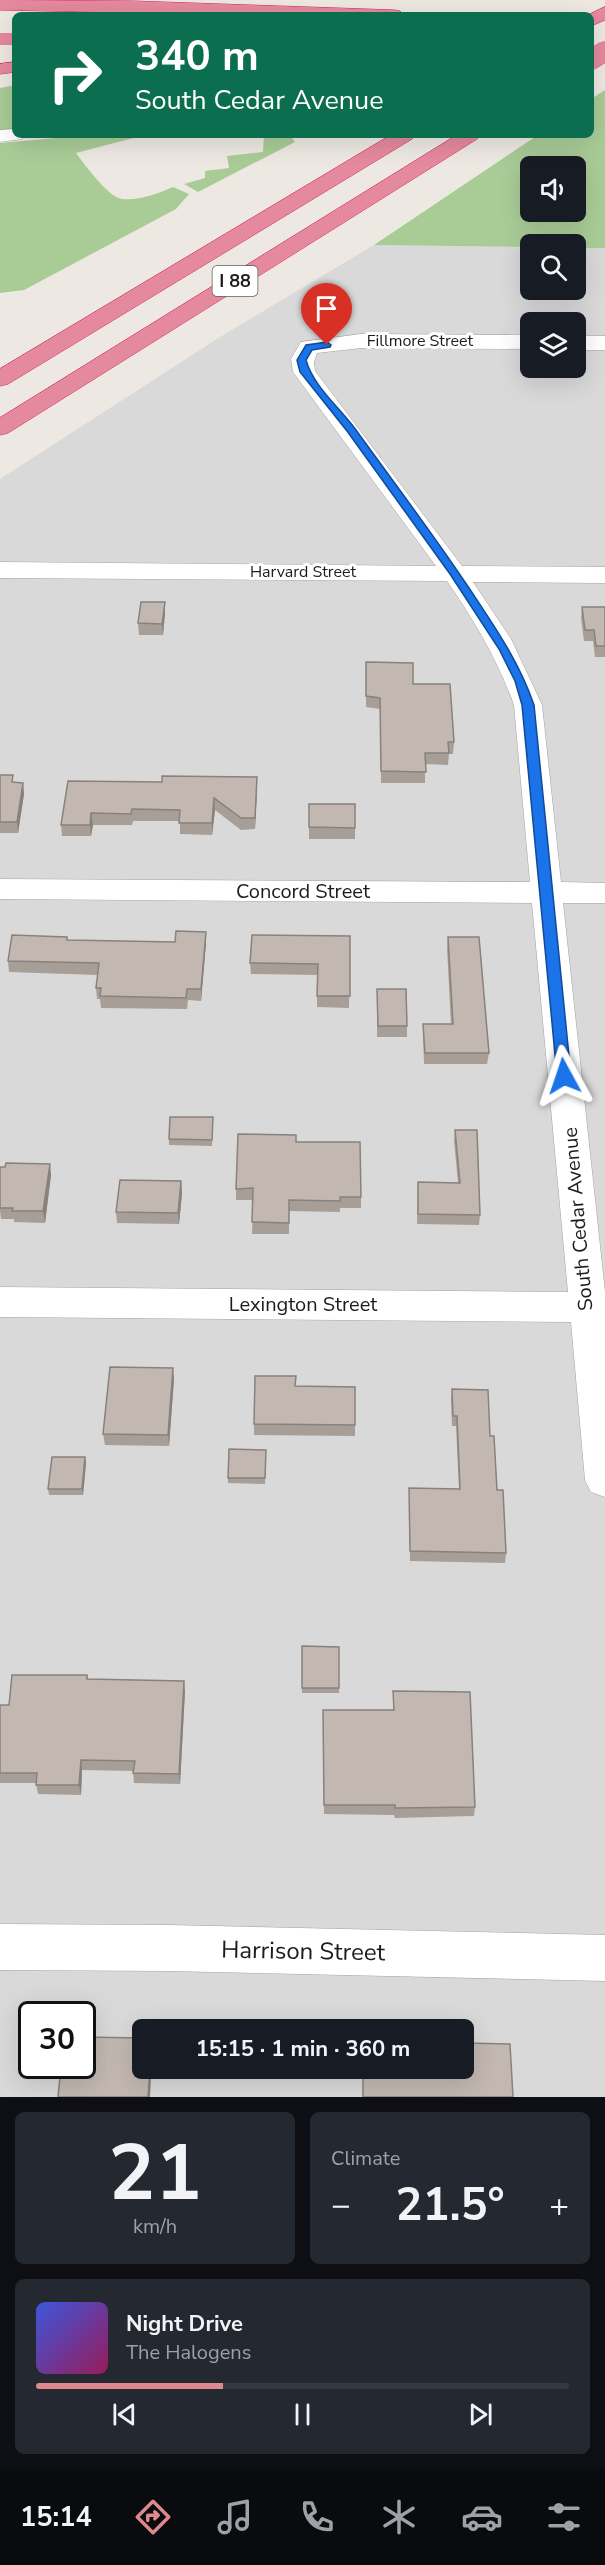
<!DOCTYPE html>
<html lang="en">
<head>
<meta charset="utf-8">
<style>
	body { margin:0; font-family:"Nunito Sans",sans-serif; background:#242831; color:#f1f3f6; height:100vh; display:flex; flex-direction:column; font-size:22px; white-space:nowrap }
	* { box-sizing:border-box; margin:0 }
	p { font-size:20px; color:#9ea1a6 }
	.icon { flex:none; width:33px; height:33px; fill:none; stroke:currentColor; stroke-width:2; stroke-linecap:round; stroke-linejoin:round }
	.map { position:relative; height:2097px; overflow:hidden }
	.details { display:flex; flex-direction:column; gap:15px; padding:15px; background:#0d0f14; flex:1 }
	.details>* { flex:none }
	.top-card { position:absolute; left:12px; top:12px; width:582px; height:126px; border-radius:9px; box-shadow:0 6px 24px #0002; background:#0b6e4f; color:#fff; overflow:hidden }
	.fabs { position:absolute; left:520px; top:156px; display:grid; gap:12px }
	.fabs a { display:grid; place-items:center; width:66px; height:66px; border-radius:9px; background:#171b24; box-shadow:0 6px 24px #0002; font-size:30px }
	.speed { position:absolute; left:18px; top:2001px; display:flex; gap:12px; font-size:30px; font-weight:700; text-align:center }
	.speed>* { display:grid; place-content:center; width:78px; height:78px; border-radius:50%; background:#171b24; box-shadow:0 6px 24px #0002; line-height:1 }
	.speed .limit { border:3px solid #111; border-radius:9px; background:#fff; color:#111 }
	.pin { position:absolute; display:grid; place-items:center; width:51px; height:51px; color:#fff; margin:-62px -26px; border-radius:50% 50% 50% 0; rotate:-45deg; box-shadow:0 0 6px #0007 }
	.pin .icon { rotate:45deg }
	.me { position:absolute; width:66px; margin:-33px; rotate:355deg; stroke-linejoin:round; filter:drop-shadow(0 0 4px #0008) }
	.turn { display:flex; align-items:center; gap:21px; height:126px; padding:0 24px; font-size:27px }
	.turn .icon { width:78px; height:78px; stroke-width:2.5 }
	.turn b { display:block; font-size:42px; line-height:51px }
	.big { font-size:45px; font-weight:700; line-height:1.1 }
	.details .card { flex:1; display:flex; flex-direction:column; justify-content:center; gap:9px; min-width:0; padding:0 21px; border-radius:9px; background:#242831 }
	.details .dial { align-items:center; gap:0 }
	.dial b { font-size:78px; line-height:1 }
	.song { display:flex; align-items:center; gap:18px }
	.cover { width:72px; height:72px; border-radius:9px; background:linear-gradient(135deg,hsl(230 70% 55%),hsl(330 70% 35%)) }
	.played { height:6px; border-radius:3px; background:linear-gradient(90deg,#de878c 35%,#363941 35%) }
	.keys { display:flex; justify-content:space-around; direction:ltr }
	.heat { display:flex; justify-content:space-between; align-items:center; font-size:33px; direction:ltr }
	.details .tiles { flex:1; display:grid; gap:15px; grid-template-columns:1fr 1fr }
	.card:last-child { grid-column:span 2 }
	.trip { position:absolute; left:132px; top:2019px; width:342px; height:60px; border-radius:9px; background:#171b24; box-shadow:0 6px 24px #0002; font-weight:700; line-height:60px; text-align:center }
	.tab-bar { display:flex; height:96px; justify-content:space-around; align-items:center; background:#090b0e; color:#9ea1a6 }
	.tab-bar .icon { width:42px; height:42px }
	.tab-bar .on { color:#de878c }
	.tab-bar b { font-size:27px; color:#f1f3f6 }
	.map>svg:first-child { display:block }
	.residential { fill:#dad9d9; fill-rule:evenodd }
	.forest { fill:#a9cc97; fill-rule:evenodd }
	.lines { fill:none; stroke-linecap:round; stroke-linejoin:round }
	.minor-casing { stroke:#a3a3a3; stroke-width:1 }
	.highway-casing { stroke:#d52668; stroke-width:1 }
	.minor { fill:#fff; fill-rule:evenodd }
	.highway { fill:#e5899e; fill-rule:evenodd }
	.highway-bridge-casing { stroke:#d52668; stroke-width:20; stroke-linecap:butt }
	.highway-bridge { stroke:#e5899e; stroke-width:20 }
	.wall { fill:#a79e98 }
	.shaded-wall { fill:#88817c }
	.building { fill:#c2b8b1; stroke:#88817c; stroke-width:1.5 }
	.route { fill:#1a73e8; stroke:#114b97; stroke-width:1.5 }
	.labels { text-anchor:middle; dominant-baseline:central; stroke-width:6; stroke-linejoin:round; paint-order:stroke }
	.far-street-label { font-size:16px; fill:#1c1c1c; stroke:#fff }
	.shield { fill:#fff; stroke:#606060; stroke-width:1.5 }
	.shield-label { font-size:18px; font-weight:bold; fill:#1c1c1c }
	.street-label { font-size:20px; fill:#1c1c1c; stroke:#fff }
	.near-street-label { font-size:24px; fill:#1c1c1c; stroke:#fff }
</style>
</head>
<body>
<div class="map">
<svg width="605" height="2097" viewBox="0 0 605 2097">
	<rect width="100%" height="100%" fill="#ede9e2"/>
	<path class="residential" d="M374,245L531,247V290H576V248H605V2097H0V479L220,337ZM531,322H576V368H531ZM32,2014H82V2066H32ZM142,2030H464V2068H142Z"/>
	<path class="forest" d="M15,85V129L0,131V88Z
		M605,90V248H576V244H531V247L374,245L538,135H591V99ZM531,166H576V212H531Z
		M91,135H145L76,153C85,165 108,197 122,199C139,201 159,193 173,187L189,194L176,209L24,290L0,293V143Z
		M264,135H290L295,142L198,192L184,184L205,178V171L229,168L227,156L263,152Z"/>
	<g class="lines">
		<defs>
			<path id="minor" d="M15,129V135H25L22,139L0,142V130Z
				M361,334L531,335V349L361,348L317,353L314,362L315,371L462,566L605,567V583L473,582L511,639L542,705L561,882L605,883V903H563L605,1292V1497L591,1492L585,1480L571,1322L0,1317V1287L568,1292L532,903L0,899V879L530,882L514,705C498,660 474,620 447,581L0,578V562L436,566L293,372L291,359L301,342Z
				M576,336H605V350H576Z
				M0,1924L169,1925L605,1935V1981L169,1971L0,1970Z"/>
			<path id="highway" d="M0,0L133,1L394,10L400,11L403,15H244L0,10Z
				M605,7V20L591,26V15H588Z
				M0,34H15V44H0Z
				M15,62V72L0,74V64Z
				M391,135H415L412,139L8,384L0,386V369Z
				M457,135H480L477,139L8,433L0,435V418Z"/>
		</defs>
		<use href="#minor" class="minor-casing"/>
		<use href="#highway" class="highway-casing"/>
		<use href="#minor" class="minor"/>
		<use href="#highway" class="highway"/>
		<defs>
			<path id="highway-bridge" d="M591,60L605,51"/>
		</defs>
		<use href="#highway-bridge" class="highway-bridge-casing"/>
		<use href="#highway-bridge" class="highway-bridge"/>
	</g>
	<path class="wall" d="M582,607H605V657H595L593,641H584L581,618Z
		M165,613L163,635H139L138,623Z
		M366,673L413,684L454,742L453,754H449L448,765L425,764V783H381L380,709L366,707Z
		M0,775L14,782L23,783L24,794L18,833H0Z
		M68,781L257,788L255,829L241,830L215,810L212,835L180,834V821H133L132,825H93L91,836H62L61,825Z
		M309,804H355V839H309Z
		M350,936L349,1008L317,1007V975L251,974L250,963Z
		M448,937L489,1053L487,1064H424L423,1036V1024H451L447,948Z
		M68,940L206,943L201,1001L188,1000L187,1009L101,1008L100,999H97L96,988L98,975L9,972L8,961Z
		M377,989L407,1026V1037H377Z
		M213,1123L212,1146L169,1145V1139Z
		M455,1130L480,1215L479,1225L417,1224L418,1182L458,1183L454,1141Z
		M296,1142L361,1197V1208H340V1212L289,1211V1234H252L253,1200H236V1189Z
		M0,1167L51,1175L45,1223L14,1222V1219H1L0,1211Z
		M181,1181L182,1193L179,1224L117,1223L116,1212Z
		M174,1379L169,1446L105,1445L103,1434Z
		M296,1386L355,1387V1436L254,1435V1424Z
		M452,1389L490,1436L506,1553L505,1563L410,1561L409,1488L459,1489L456,1426H452L451,1399Z
		M266,1450L265,1484L228,1483V1478Z
		M85,1457L86,1463L83,1495H49L48,1489Z
		M302,1646L339,1647V1693H302Z
		M87,1675L88,1679L185,1691L180,1784L134,1783L133,1771L82,1770L81,1795L38,1794L36,1783H0V1705H9Z
		M393,1691L475,1807L474,1816L395,1818L394,1815L324,1814L323,1710H393Z
		M142,2068H166L165,2076H151Z"/>
	<path class="shaded-wall" d="M165,602V613L163,635L162,624Z
		M257,777V788L255,829V818Z
		M23,783L24,794L18,833L17,822Z
		M214,798L215,810L212,835V823Z
		M91,813L93,825L91,836L90,825Z
		M206,932V943L201,1001V989Z
		M50,1164L51,1175L45,1223L43,1211Z
		M181,1181L182,1193L179,1224L178,1213Z
		M173,1368L174,1379L169,1446L168,1435Z
		M85,1457L86,1463L83,1495L82,1489Z
		M184,1681L185,1691L180,1784L179,1774Z
		M81,1760L82,1770L81,1795L79,1785Z
		M150,2068L151,2076L150,2097H148Z"/>
	<path class="building" d="M141,602H165L162,624L138,623Z
		M582,607H605V646H596L594,630H585Z
		M366,662L413,663V684H450L454,742H448L449,753H425L426,772L381,771L380,698L366,696Z
		M0,775H13L12,782L23,783L17,822H0Z
		M162,776L257,777L255,818H241L214,798L212,823H179L180,810L132,809L131,814L91,813L90,825H61L68,781L162,782Z
		M309,804H355V828L309,827Z
		M176,931L206,932L201,989H187L186,998L100,996L101,988H96L99,963L8,961L12,935L67,937V940L175,942Z
		M252,935L350,936V996H317L318,964L250,963Z
		M448,937H479L489,1053H425L423,1024H453Z
		M377,989H406L407,1026H378Z
		M170,1117H213L212,1140L169,1139Z
		M455,1130H477L480,1215L418,1214V1182L460,1183Z
		M238,1134L296,1135V1142H360L361,1197H340V1201L289,1200V1223L252,1222L253,1188L236,1189Z
		M6,1163L50,1164L43,1211H12L13,1208H0V1167H5Z
		M120,1180L181,1181L178,1213L116,1212Z
		M110,1367L173,1368L168,1435L103,1434Z
		M255,1376H296L295,1386L355,1387V1425L254,1424Z
		M452,1389L488,1390L490,1436H494L497,1490H503L506,1553L410,1551L409,1488L460,1489L457,1416H453Z
		M229,1449L266,1450L265,1478H228Z
		M52,1457H85L82,1489H48Z
		M302,1646L339,1647V1688H302Z
		M12,1675H87V1679L184,1681L179,1774L133,1773L135,1761L81,1760L79,1785H36L37,1773H0V1705H9Z
		M393,1691L470,1692L475,1807L395,1808V1805H324L323,1710H394Z
		M82,2037L142,2038V2068H150L148,2097H58L61,2066H82Z
		M464,2043L510,2044L513,2097H363V2068H464Z"/>
	<path class="route" d="M327,342L331,345L330,347L312,350L306,360C313,386 340,408 356,430C395,484 436,538 473,594C497,630 520,664 534,705L571,1076L569,1080L564,1081L557,1076L522,705L515,681L499,649L450,574L347,431L300,372L297,360L306,345Z"/>
	<g class="labels">
		<g class="far-street-label">
			<text x="420" y="341">Fillmore Street</text>
			<text x="303" y="572">Harvard Street</text>
		</g>
		<rect class="shield" x="212.5" y="266" width="45" height="30" rx="4.5"/>
		<g class="shield-label">
			<text x="235" y="281">I 88</text>
		</g>
		<g class="street-label">
			<text x="303" y="891">Concord Street</text>
			<text transform="translate(578 1219) rotate(-95)">South Cedar Avenue</text>
			<text x="303" y="1304">Lexington Street</text>
		</g>
		<g class="near-street-label">
			<text transform="translate(303 1951) rotate(1)">Harrison Street</text>
		</g>
	</g>
</svg>
<div class="fabs">
<a><svg class="icon" aria-label="sound" viewBox="0 0 24 24"><path d="M4 9h4l5-4v14l-5-4H4zM17 9q2 3 0 6"/></svg></a>
<a><svg class="icon" aria-label="search" viewBox="0 0 24 24"><circle cx="10" cy="10" r="6"/><path d="M15 15l6 6"/></svg></a>
<a><svg class="icon" aria-label="layers" viewBox="0 0 24 24"><path d="M12 4l9 5-9 5-9-5zM3 14l9 5 9-5"/></svg></a>
</div>
<div class="speed"><div class="limit">30</div></div>
<div class="pin" style="left:327px;top:345px;background:#d93025"><svg class="icon" aria-label="arrive" viewBox="0 0 24 24"><path d="M6 21V4h12l-3 4 3 4H6"/></svg></div>
<svg class="me" style="left:564px;top:1076px" viewBox="-20 -20 40 40"><path d="M0-17L14 15 0 8-14 15z" fill="#1a73e8" stroke="#fff" stroke-width="4"/></svg>
<div class="trip">15:15 · 1 min · 360 m</div>
<div class="top-card">
<div class="turn"><svg class="icon" aria-label="right" viewBox="0 0 24 24"><path d="M7 20v-9h11M14 6l5 5-5 5"/></svg><div><b>340 m</b>South Cedar Avenue</div></div>
</div>
</div>
<section class="details">
<div class="tiles">
<div class="card dial"><b>21</b><p>km/h</p></div>
<div class="card"><p>Climate</p>
<div class="heat"><a>−</a><b class="big">21.5°</b><a>+</a></div>
</div>
<div class="card">
<div class="song"><i class="cover"></i><div><b>Night Drive</b><p>The Halogens</p></div></div>
<div class="played"></div>
<div class="keys"><svg class="icon" aria-label="previous" viewBox="0 0 24 24"><path d="M18 5L8 12l10 7zM5 5v14"/></svg><svg class="icon" aria-label="pause" viewBox="0 0 24 24"><path d="M8 5v14M16 5v14"/></svg><svg class="icon" aria-label="next" viewBox="0 0 24 24"><path d="M6 5l10 7-10 7zM19 5v14"/></svg></div>
</div>
</div>
</section>
<nav class="tab-bar">
<b>15:14</b>
<svg class="icon on" aria-label="directions" viewBox="0 0 24 24"><path d="M12 3l9 9-9 9-9-9zM9 14v-3h6M13 9l2 2-2 2"/></svg>
<svg class="icon" aria-label="music" viewBox="0 0 24 24"><path d="M9 18V5l10-2v13"/><circle cx="6" cy="18" r="3"/><circle cx="16" cy="16" r="3"/></svg>
<svg class="icon" aria-label="phone" viewBox="0 0 24 24"><path d="M5 4h4l2 5-3 2q2 4 5 5l2-3 5 2v4C11 20 4 13 5 4z"/></svg>
<svg class="icon" aria-label="climate" viewBox="0 0 24 24"><path d="M12 3v18M4 7l16 10M4 17L20 7"/></svg>
<svg class="icon" aria-label="car" viewBox="0 0 24 24"><path d="M5 17H2v-5l4-1 3-4h7l3 4 3 1v5h-3M9 17h6M6 11h13"/><circle cx="7" cy="17" r="2"/><circle cx="17" cy="17" r="2"/></svg>
<svg class="icon" aria-label="filters" viewBox="0 0 24 24"><path d="M4 7h16M4 17h16"/><circle cx="9" cy="7" r="2"/><circle cx="15" cy="17" r="2"/></svg>
</nav>
</body>
</html>
